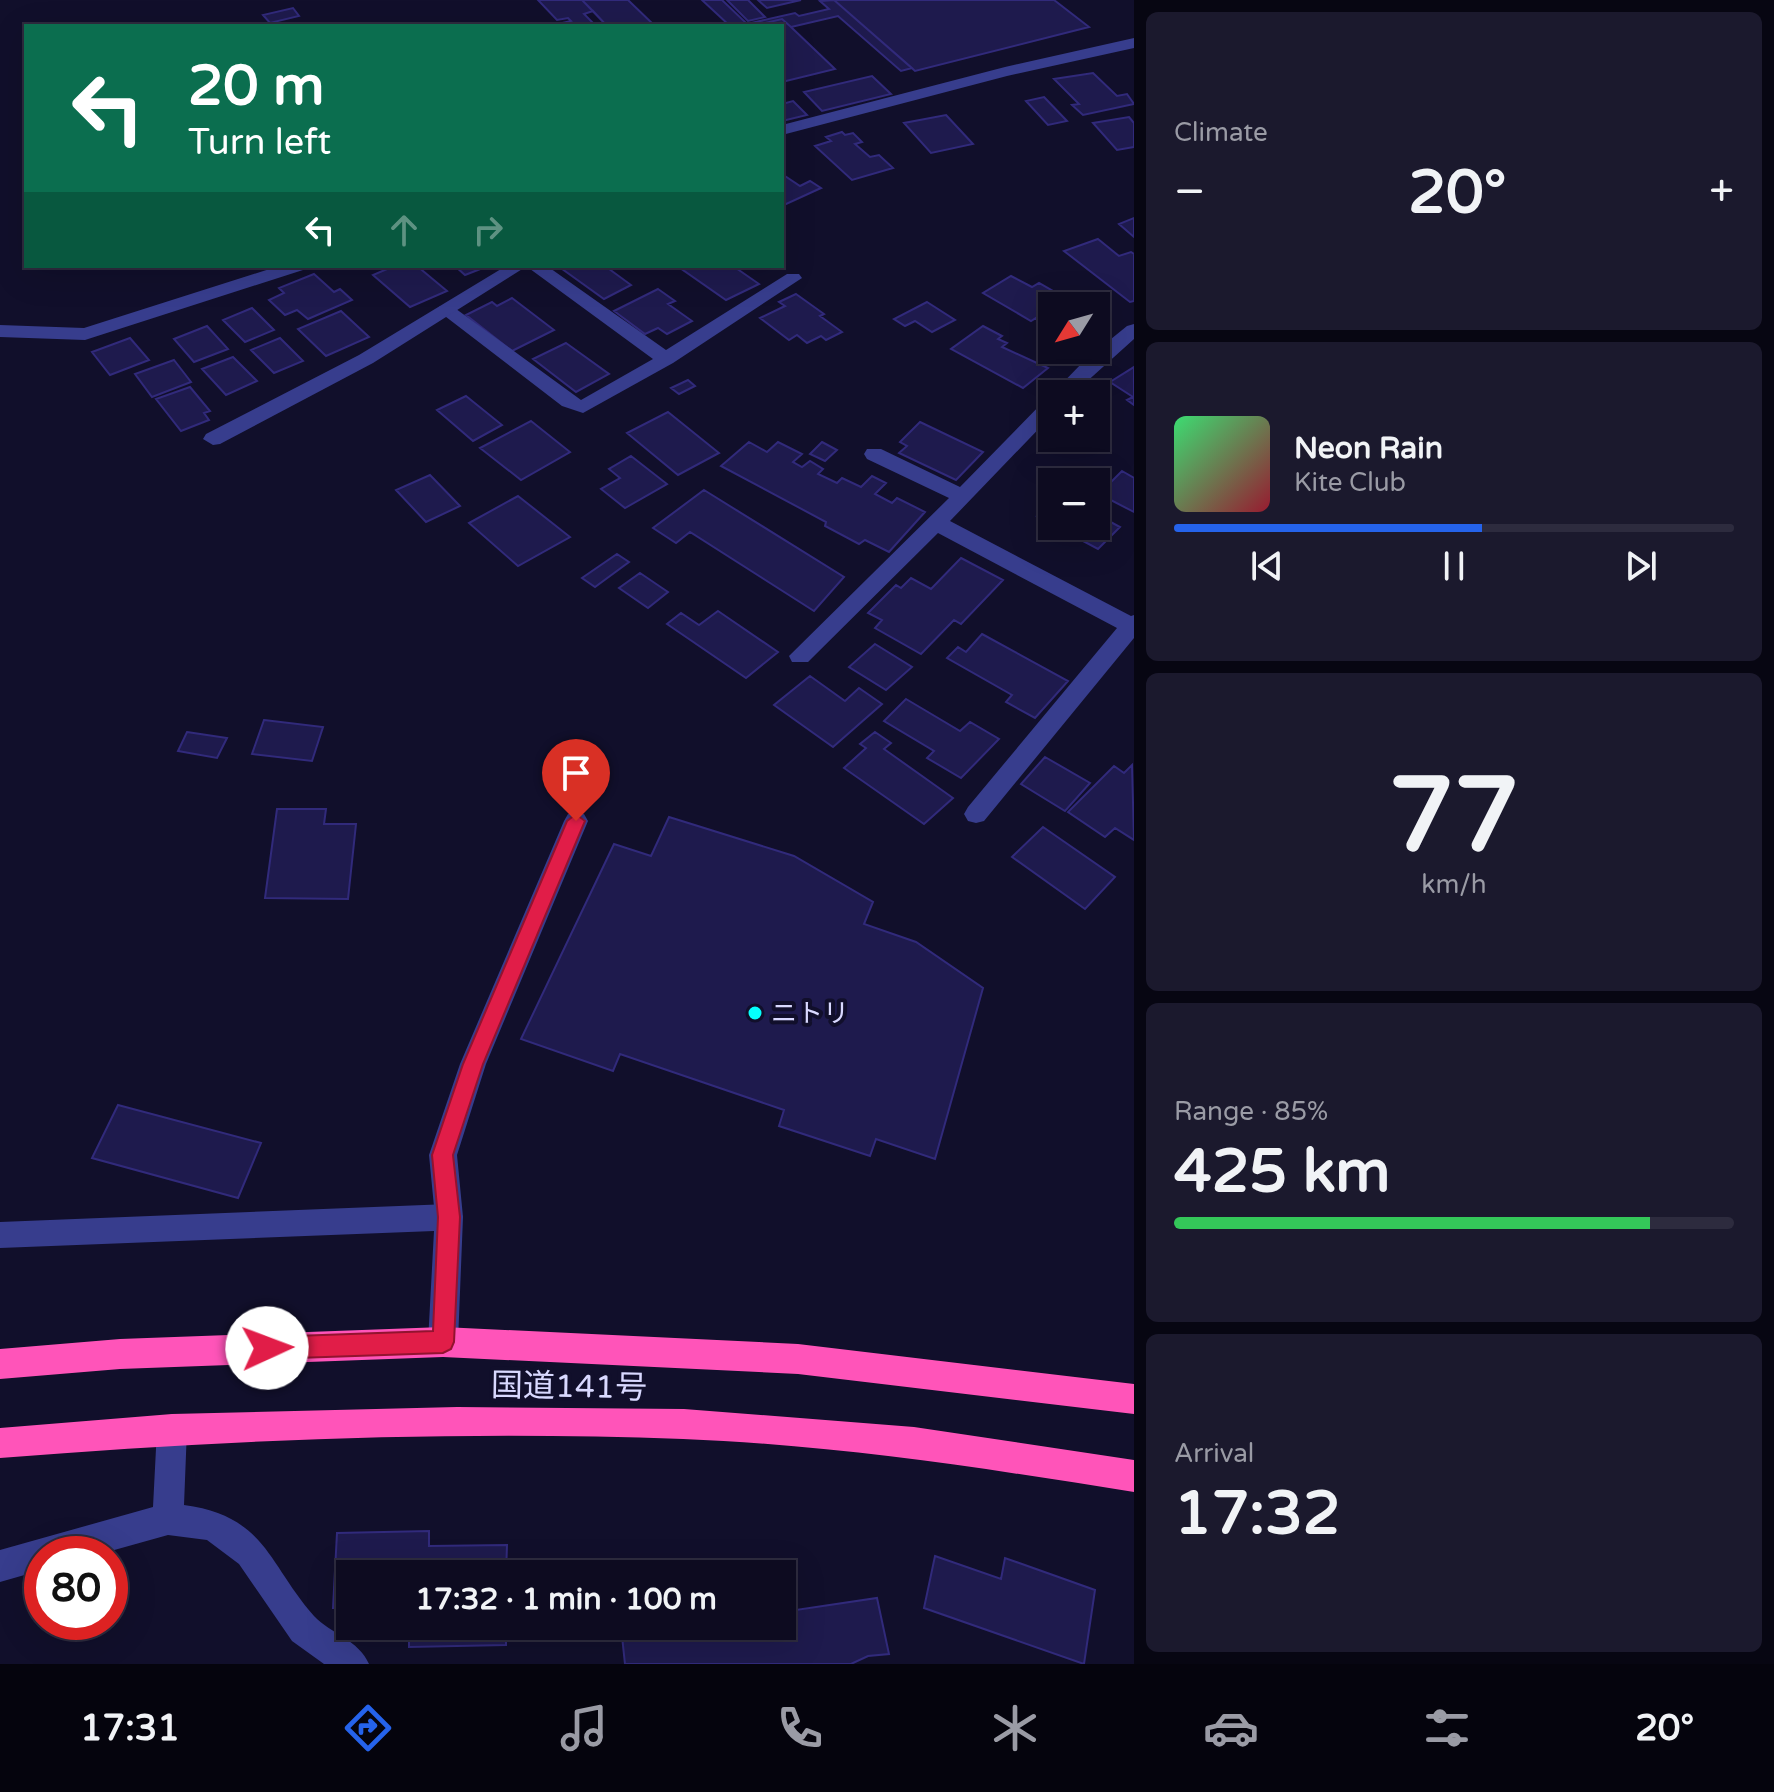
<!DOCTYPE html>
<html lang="en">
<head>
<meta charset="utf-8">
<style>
	body { margin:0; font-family:"Varela Round","Noto Sans JP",sans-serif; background:#1b192d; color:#f1f3f6; height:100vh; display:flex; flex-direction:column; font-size:30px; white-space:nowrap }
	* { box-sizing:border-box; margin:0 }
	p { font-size:26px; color:#9a9ba5 }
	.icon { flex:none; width:44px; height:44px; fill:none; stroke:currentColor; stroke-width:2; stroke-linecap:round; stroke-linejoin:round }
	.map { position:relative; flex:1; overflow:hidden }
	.details { display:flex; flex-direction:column; gap:12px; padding:12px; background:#070612; width:640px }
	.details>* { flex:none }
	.hud { position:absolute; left:24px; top:24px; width:760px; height:244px; border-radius:0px; box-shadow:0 8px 32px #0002,0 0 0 2px #2d2b3e; background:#0b6e4f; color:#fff; overflow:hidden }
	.needle { width:52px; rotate:233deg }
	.buttons { position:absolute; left:1038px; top:292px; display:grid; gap:16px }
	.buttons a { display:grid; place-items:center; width:72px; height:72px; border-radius:0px; background:#0d0b20; box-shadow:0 8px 32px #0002,0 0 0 2px #2d2b3e; font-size:40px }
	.speed { position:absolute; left:24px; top:1536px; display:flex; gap:16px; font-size:40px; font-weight:700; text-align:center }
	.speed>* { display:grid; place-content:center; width:104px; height:104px; border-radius:50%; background:#0d0b20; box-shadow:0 8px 32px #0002,0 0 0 2px #2d2b3e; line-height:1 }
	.speed .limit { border:12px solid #d22; background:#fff; color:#111 }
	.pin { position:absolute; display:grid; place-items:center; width:68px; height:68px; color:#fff; margin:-82px -34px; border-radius:50% 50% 50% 0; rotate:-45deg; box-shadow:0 0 8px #0007 }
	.pin .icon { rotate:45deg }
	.me { position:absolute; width:88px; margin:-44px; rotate:88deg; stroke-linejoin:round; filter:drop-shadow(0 0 6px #0008) }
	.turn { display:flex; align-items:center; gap:28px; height:168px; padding:0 32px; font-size:36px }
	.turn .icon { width:104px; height:104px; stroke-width:2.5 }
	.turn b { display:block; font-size:56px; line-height:68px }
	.lanes { display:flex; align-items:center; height:76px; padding:0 32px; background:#0003; justify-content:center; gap:40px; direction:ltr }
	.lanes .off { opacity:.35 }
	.big { font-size:60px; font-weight:800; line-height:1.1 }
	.details .tile { flex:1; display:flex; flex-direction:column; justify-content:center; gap:12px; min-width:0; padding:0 28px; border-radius:12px; background:#1b192d }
	.details .dial { align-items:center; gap:0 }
	.dial b { font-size:104px; line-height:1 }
	.song { display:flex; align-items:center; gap:24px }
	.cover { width:96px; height:96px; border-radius:12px; background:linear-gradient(135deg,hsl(140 70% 55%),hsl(350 70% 35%)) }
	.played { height:8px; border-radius:4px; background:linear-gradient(90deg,#2563eb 55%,#2d2b3e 55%) }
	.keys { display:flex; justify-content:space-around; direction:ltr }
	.heat { display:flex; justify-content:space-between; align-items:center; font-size:44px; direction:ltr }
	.charge { height:12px; border-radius:6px; background:linear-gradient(90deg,#34c759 85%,#2d2b3e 0) }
	.trip { position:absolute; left:336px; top:1560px; width:460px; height:80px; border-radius:0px; background:#0d0b20; box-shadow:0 8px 32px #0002,0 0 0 2px #2d2b3e; font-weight:800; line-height:80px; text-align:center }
	.dock { display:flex; height:128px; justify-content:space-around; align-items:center; background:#05040d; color:#9a9ba5 }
	.dock .icon { width:56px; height:56px }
	.dock .current { color:#2563eb }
	.dock b { font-size:36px; color:#f1f3f6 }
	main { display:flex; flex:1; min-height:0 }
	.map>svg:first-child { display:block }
	.building { fill:#1e1a4d; stroke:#312a7b; stroke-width:2 }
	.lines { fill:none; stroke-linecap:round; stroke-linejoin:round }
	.lane { fill:#373d8d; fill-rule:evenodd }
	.street { fill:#373d8d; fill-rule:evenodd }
	.highway { fill:#ff54b9; fill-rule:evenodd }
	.route { fill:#e11d48; stroke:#92132f; stroke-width:2 }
	.poi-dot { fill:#05fffd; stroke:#110f2b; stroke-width:3 }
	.labels { text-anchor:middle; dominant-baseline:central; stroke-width:8; stroke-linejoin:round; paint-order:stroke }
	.poi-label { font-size:26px; fill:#d9d9ff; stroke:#110f2b; text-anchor:start }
	.near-street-label { font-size:32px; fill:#d9d9ff; stroke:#110f2b }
</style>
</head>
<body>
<main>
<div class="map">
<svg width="1134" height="1664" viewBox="0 0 1134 1664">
	<rect width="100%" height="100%" fill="#110f2b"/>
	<path class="building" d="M538,0H582L593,11L584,14L596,26H559L558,24L571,21L568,18L557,20Z
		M538,0H628L655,26H607L593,11L584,14L596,26H559L558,24L571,21L568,18L557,20Z
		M582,0H628L655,26H607Z
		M702,0H722L747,24L795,13L799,16L829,9L820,1L834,0L912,68L901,71L838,16L791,27L782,19L753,26H730Z
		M702,0H722L747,24L795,13L799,16L829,9L820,1L825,0H1054L1089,27L915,71L912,68L901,71L838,16L791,27L835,69L782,82V26H730Z
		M727,0H748L765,17L748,21Z
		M758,0H801L767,8Z
		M758,0H801L767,8Z
		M834,0H1054L1089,27L915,71Z
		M293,8L299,16L270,23L263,15Z
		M782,19L791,27L835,69L782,82V26H753Z
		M1093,73L1117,96L1127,94L1134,104L1083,115L1072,105L1079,104L1054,79Z
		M872,76L891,94L822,111L804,92Z
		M1044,97L1067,121L1048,125L1026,101Z
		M793,101L807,115L782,121V104Z
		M946,115L973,144L931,153L904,123Z
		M1129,117L1134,123V147L1117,150L1093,123Z
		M842,132L845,135L853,133L862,142L855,144L870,157L879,155L893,168L852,180L815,146L831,141L826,137Z
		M782,174L800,186L810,181L821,188L784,205Z
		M1134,218V237L1119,224Z
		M1098,239L1119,256L1131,252L1134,254V301L1130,302L1064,251Z
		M394,266H417L447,291L410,307L373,275Z
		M455,266H488L465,275Z
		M558,266H605L631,285L604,299Z
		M690,266H733L759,284L726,300L683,270Z
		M314,274L334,292L340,289L352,300L308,319L297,310L285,315L269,300L284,293L279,288Z
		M1011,276L1032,287L1039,283L1065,298L1060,302L1066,306H1052V327L1036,318L1031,321L983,293Z
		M658,289L675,301L668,304L692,321L667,334L658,328L645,334L614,311Z
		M796,294L824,314L820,316L842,332L826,340L821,336L807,343L797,335L789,340L760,318L785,306L779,302Z
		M512,298L554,330L512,351L466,315L492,302L497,306Z
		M927,302L955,320L932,332L915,321L905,326L894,319Z
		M252,308L274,330L245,342L223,320Z
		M341,311L369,337L326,356L298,329Z
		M207,326L228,349L194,362L174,339Z
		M983,326L1002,336L998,339L1007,343L1002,347L1048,368L1023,388L951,349Z
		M130,338L149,360L110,375L92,352Z
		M280,338L303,361L274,373L251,350Z
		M566,343L609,374L576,392L533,359Z
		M1052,349L1062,350L1073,356L1063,363L1046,354Z
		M233,357L257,381L226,395L202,369Z
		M174,360L191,382L152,397L135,374Z
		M1134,367V405L1127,400L1133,397L1110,382Z
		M688,380L695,386L679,394L671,388Z
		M190,387L210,411L204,413L209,420L181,431L156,399Z
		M466,396L502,425L473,441L437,410Z
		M668,412L719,453L678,475L627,433Z
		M531,421L570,452L521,480L480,448Z
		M920,422L983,452L956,480L899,453L907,446L900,442Z
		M749,442L767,452L778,442L802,454L793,462L802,467L810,461L823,469L818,474L837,483L842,478L861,487L872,476L886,483L875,494L892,503L897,498L925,512L889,552L865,540L859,544L825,526L826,522L721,466Z
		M822,442L837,450L825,461L810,454Z
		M631,456L667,484L625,508L601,489L620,478L609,469Z
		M1122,471L1134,478V512L1099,494Z
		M430,475L460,506L426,522L396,490Z
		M704,490L844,577L814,611L690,532L676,543L653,528Z
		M518,496L570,537L518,566L469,523Z
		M1052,503V524L1037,516Z
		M1096,514L1120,527L1098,549L1055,526H1096Z
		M617,554L629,562L595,587L582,578Z
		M961,558L1003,580L961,624L954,620L921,654L875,628L882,620L868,613L896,585L901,588L911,578L931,589Z
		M640,573L668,592L648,608L619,588Z
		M718,611L778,652L746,678L667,624L681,613L699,625Z
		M982,634L1068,681L1035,718L1006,702L1012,695L947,658L958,647L966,652Z
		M875,644L912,667L886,690L849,667Z
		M810,676L845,701L859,688L882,704L833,747L774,705Z
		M906,699L960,731L970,722L999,739L961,778L927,758L934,751L884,721Z
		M264,720L323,727L312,761L252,754Z
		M187,732L227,738L217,758L178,751Z
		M875,732L891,743L884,749L953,798L924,824L844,768L866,748L860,744Z
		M1045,757L1090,783L1065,811L1021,784Z
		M1132,765L1134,840L1115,828L1105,837L1068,812L1114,766L1124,773Z
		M277,809H326L324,824H356L348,899L265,898Z
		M669,817L794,856L873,902L864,924L916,942L983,988L935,1159L876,1139L870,1156L779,1126L784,1110L620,1054L613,1071L521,1039L614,844L651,856Z
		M1043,827L1115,877L1085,909L1012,857Z
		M118,1105L261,1143L238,1198L92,1158Z
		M429,1531V1546L507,1545L506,1574H350V1608H333L337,1533Z
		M935,1556L1001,1579L1005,1558L1095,1590L1084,1664L924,1608Z
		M877,1598L889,1654L868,1656L851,1664H625L622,1636L688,1626H782V1612Z
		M409,1626H506V1645L409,1647Z"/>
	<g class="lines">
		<path class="lane" d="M526,266H547L666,350L787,274H799L802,278L673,363L583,413L562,406L437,310L440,306H452L581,400L653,359Z
			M1134,324V339L1073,394H1052L1084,361L1127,326Z
			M1052,398V415L950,521L1131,616L1134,615V638L984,821L976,823L968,821L964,814L968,807L1117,628L938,533L808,662H792L789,656L949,498L867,459L864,454L867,449H881L960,487L1045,400Z
			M576,812L584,814L588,821L486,1064L457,1155L463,1217L459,1226L449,1230L439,1226L435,1217L429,1155L460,1064L564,821L568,814Z"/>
		<path class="street" d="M1134,38V48L1007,76L782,135V125L1005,67Z
			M279,266H306L303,270L85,340L0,337V325L84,328Z
			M506,266H527L373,363L220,444L213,445L203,439L206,434L359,355Z
			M449,1204L459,1208L463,1217L458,1342L453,1352L443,1357L433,1352L428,1342L434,1231L0,1248V1222Z
			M172,1414L183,1418L187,1429L184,1505C266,1516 268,1564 314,1616C331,1634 359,1640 369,1664H324L292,1641L239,1564L207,1540L168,1535L100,1554H42V1570L0,1582V1550L153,1507L157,1429L161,1418Z"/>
		<path class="highway" d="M443,1327L798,1344L1134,1384V1414L798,1374L443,1357L120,1369L0,1379V1349L120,1339Z
			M457,1407L684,1409L914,1427L1134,1460V1492C984,1468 835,1445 683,1439C456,1430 227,1440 0,1458V1428L172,1414Z"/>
	</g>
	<path class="route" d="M576,814L585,821L483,1064L453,1155L460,1217L454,1342L451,1349L443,1353L267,1359L259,1356L256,1348L259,1340L267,1337L433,1331L438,1217L432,1155L463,1064L567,821Z"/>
	<circle class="poi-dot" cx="755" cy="1013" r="8"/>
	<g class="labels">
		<g class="poi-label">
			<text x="771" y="1013">ニトリ</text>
		</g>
		<g class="near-street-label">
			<text transform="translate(569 1387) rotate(1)">国道141号</text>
		</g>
	</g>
</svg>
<div class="buttons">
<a><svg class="needle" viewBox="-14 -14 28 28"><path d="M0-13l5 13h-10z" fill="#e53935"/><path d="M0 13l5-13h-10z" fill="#9a9ba5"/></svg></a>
<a>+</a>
<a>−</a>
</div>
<div class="speed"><div class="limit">80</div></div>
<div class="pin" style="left:576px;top:821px;background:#d93025"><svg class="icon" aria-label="arrive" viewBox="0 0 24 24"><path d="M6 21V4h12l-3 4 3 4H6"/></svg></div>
<svg class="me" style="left:267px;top:1348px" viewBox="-20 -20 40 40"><circle r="19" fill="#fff"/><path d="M0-13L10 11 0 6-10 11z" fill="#e11d48"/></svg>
<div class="trip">17:32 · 1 min · 100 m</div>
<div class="hud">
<div class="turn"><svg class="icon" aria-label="left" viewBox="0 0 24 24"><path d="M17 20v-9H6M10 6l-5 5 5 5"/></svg><div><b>20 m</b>Turn left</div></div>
<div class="lanes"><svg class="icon" aria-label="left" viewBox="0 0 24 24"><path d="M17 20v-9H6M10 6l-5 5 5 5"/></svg><svg class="icon off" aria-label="ahead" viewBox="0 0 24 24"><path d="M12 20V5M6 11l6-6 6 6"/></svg><svg class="icon off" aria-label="right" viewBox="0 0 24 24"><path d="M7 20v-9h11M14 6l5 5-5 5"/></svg></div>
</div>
</div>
<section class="details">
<div class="tile"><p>Climate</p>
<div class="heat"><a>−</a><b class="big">20°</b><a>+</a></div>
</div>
<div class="tile">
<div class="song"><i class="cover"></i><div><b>Neon Rain</b><p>Kite Club</p></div></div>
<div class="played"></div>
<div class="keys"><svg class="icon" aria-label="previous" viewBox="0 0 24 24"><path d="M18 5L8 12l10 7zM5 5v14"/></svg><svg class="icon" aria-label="pause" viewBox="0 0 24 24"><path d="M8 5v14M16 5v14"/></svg><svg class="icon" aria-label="next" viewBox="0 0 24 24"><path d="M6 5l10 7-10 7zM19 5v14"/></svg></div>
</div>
<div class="tile dial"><b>77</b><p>km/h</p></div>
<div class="tile"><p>Range · 85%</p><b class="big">425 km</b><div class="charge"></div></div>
<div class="tile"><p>Arrival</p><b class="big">17:32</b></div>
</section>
</main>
<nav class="dock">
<b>17:31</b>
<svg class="icon current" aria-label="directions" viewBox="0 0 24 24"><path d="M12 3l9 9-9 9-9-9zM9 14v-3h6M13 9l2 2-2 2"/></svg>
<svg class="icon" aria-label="music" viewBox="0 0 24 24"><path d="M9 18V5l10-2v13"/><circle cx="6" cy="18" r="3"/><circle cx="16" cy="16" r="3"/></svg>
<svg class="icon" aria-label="phone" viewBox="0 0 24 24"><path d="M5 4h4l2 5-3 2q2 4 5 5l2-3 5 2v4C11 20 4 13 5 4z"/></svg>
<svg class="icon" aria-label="climate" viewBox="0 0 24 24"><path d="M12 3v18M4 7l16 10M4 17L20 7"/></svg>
<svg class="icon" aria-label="car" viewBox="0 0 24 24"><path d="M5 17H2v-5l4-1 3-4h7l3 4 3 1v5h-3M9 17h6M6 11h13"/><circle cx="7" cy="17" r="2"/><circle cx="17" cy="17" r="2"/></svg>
<svg class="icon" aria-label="filters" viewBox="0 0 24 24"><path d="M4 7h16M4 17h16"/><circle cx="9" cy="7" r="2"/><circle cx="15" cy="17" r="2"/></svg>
<b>20°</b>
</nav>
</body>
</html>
